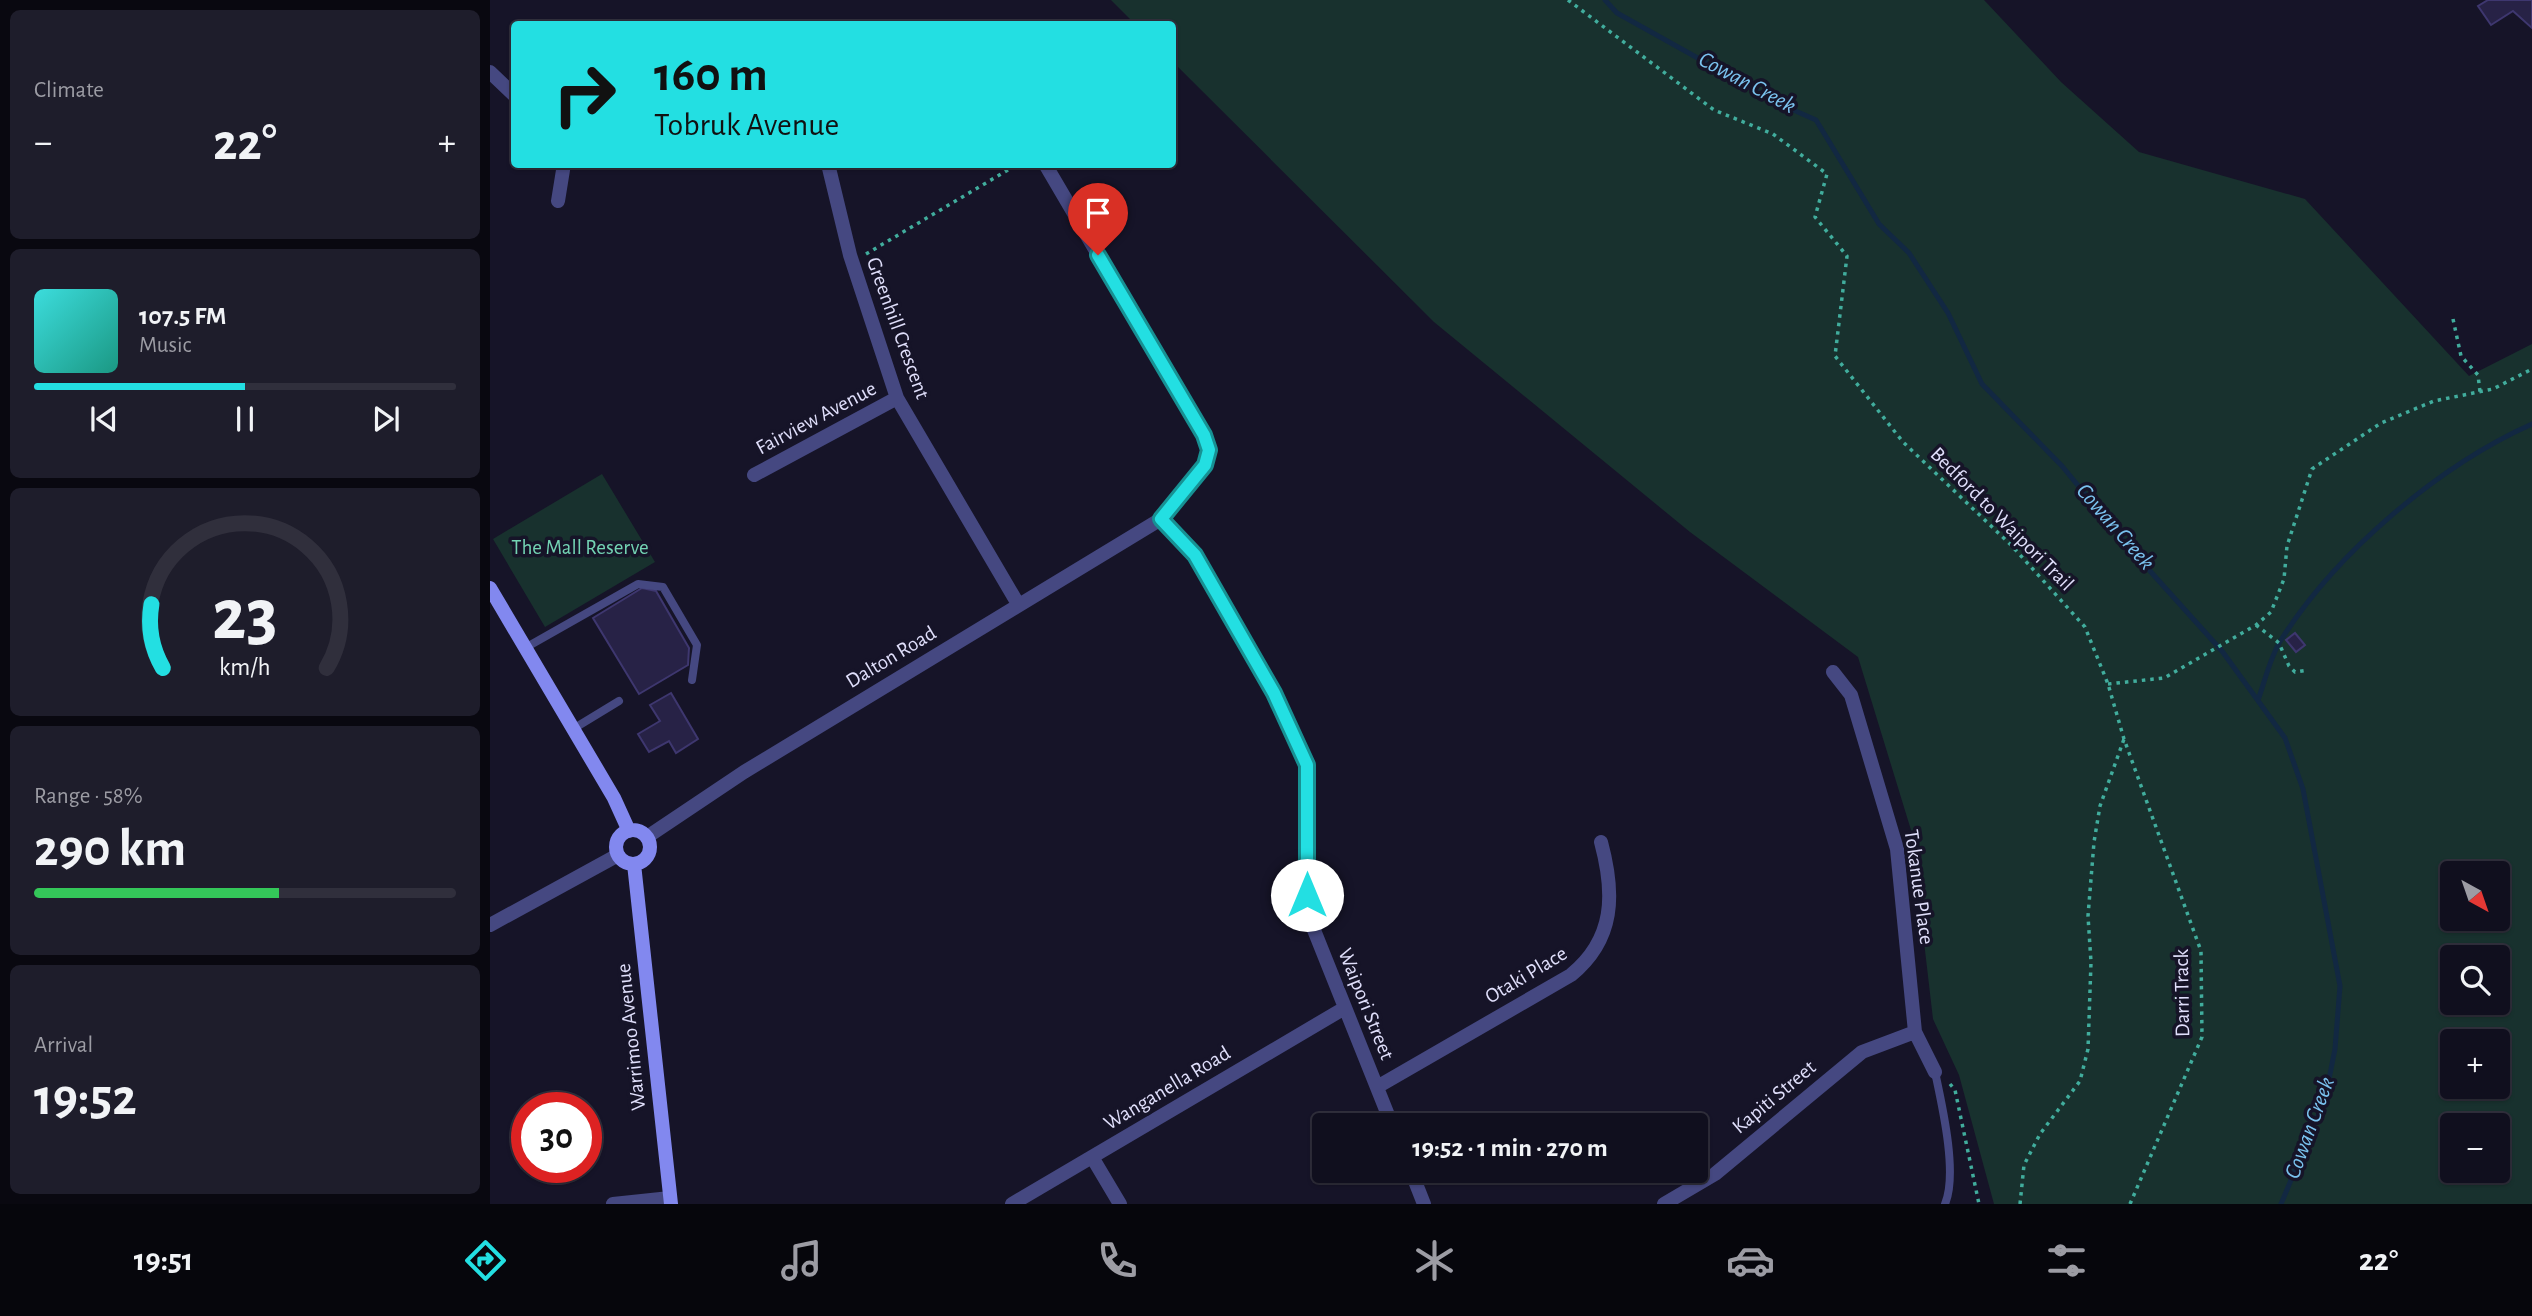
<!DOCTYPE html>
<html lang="en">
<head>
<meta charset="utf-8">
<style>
	body { margin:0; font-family:"Alegreya Sans",sans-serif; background:#1e1d2b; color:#f1f3f6; height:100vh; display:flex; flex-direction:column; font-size:26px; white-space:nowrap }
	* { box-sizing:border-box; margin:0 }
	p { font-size:23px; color:#9c9ca4 }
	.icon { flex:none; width:38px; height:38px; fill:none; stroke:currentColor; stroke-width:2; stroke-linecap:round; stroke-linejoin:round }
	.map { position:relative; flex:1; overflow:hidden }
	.sheet { display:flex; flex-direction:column; gap:10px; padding:10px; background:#090810; width:490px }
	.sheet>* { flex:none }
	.hud { position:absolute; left:21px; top:21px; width:665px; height:147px; border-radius:7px; box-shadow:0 2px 5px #0004,0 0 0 2px #302f3c; background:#23dfe2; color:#111; overflow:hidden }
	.needle { width:46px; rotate:140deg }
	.fabs { position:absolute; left:1950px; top:861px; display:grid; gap:14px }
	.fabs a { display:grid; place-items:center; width:70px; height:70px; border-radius:7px; background:#100f1e; box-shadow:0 2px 5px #0004,0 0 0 2px #302f3c; font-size:35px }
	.speed { position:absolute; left:21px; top:1092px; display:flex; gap:14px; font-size:35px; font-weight:700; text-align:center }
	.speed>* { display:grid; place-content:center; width:91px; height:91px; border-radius:50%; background:#100f1e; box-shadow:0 2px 5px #0004,0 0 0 2px #302f3c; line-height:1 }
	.speed .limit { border:10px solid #d22; background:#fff; color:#111 }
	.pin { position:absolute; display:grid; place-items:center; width:60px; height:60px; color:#fff; margin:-72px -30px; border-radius:50% 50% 50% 0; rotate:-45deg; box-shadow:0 0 7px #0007 }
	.pin .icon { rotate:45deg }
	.me { position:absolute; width:77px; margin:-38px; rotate:0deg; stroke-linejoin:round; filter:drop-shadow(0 0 5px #0008) }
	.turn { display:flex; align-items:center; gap:24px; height:147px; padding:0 28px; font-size:32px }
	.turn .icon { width:91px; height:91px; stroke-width:2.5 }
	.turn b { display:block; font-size:49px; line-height:60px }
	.big { font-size:52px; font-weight:600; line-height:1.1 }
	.sheet .card { flex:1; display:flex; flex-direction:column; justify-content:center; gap:10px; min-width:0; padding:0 24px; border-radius:10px; background:#1e1d2b }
	.sheet .dial { align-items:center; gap:0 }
	.dial svg { height:182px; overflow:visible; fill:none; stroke:#302f3c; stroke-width:7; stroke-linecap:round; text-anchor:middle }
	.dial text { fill:#f1f3f6; stroke:none }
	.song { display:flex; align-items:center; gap:21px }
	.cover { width:84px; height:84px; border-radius:10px; background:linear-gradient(135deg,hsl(180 70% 55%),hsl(170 70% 35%)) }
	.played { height:7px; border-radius:4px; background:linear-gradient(90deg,#23dfe2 50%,#302f3c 50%) }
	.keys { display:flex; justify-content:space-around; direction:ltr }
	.heat { display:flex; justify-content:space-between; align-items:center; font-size:38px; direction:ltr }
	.charge { height:10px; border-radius:5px; background:linear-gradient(90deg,#34c759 58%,#302f3c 0) }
	.trip { position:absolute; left:822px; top:1113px; width:396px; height:70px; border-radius:7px; background:#100f1e; box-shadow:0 2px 5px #0004,0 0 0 2px #302f3c; font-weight:600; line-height:70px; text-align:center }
	.tabs { display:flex; height:112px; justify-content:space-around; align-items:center; background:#06060c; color:#9c9ca4 }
	.tabs .icon { width:49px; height:49px }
	.tabs .on { color:#23dfe2 }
	.tabs b { font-size:32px; color:#f1f3f6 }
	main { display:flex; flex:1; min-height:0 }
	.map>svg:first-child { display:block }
	.green { fill:#18312e; fill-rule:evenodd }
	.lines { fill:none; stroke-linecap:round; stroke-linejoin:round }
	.stream { stroke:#122842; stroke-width:5 }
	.building { fill:#272246; stroke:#3e376f; stroke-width:2 }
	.path { stroke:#41ad9d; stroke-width:3.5; stroke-dasharray:3.5 5; stroke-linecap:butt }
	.lane { stroke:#454881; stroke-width:8 }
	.street { stroke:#454881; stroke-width:14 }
	.secondary { stroke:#8288ef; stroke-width:14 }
	.route-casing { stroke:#179193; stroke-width:18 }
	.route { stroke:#23dfe2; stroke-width:12 }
	.labels { text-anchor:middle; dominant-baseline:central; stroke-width:7; stroke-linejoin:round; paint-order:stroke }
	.street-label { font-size:21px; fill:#e0dffb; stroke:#161428 }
	.park-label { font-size:21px; fill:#73d3b3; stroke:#161428 }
	.water-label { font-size:23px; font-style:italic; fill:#7ac2ee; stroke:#161428 }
</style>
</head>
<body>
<main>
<section class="sheet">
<div class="card"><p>Climate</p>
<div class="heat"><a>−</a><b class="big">22°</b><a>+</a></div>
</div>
<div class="card">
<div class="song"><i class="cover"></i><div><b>107.5 FM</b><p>Music</p></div></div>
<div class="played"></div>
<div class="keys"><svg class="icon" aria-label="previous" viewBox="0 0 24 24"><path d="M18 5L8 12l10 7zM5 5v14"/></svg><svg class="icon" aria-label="pause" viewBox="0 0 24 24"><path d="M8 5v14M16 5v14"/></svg><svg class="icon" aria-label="next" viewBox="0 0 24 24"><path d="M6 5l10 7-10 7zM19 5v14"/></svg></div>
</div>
<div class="card dial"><svg viewBox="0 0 100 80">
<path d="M14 69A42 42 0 1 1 86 69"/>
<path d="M14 69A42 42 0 0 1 9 41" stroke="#23dfe2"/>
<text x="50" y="56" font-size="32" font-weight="700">23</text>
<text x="50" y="72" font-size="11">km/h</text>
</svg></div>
<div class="card"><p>Range · 58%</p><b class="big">290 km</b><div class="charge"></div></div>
<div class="card"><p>Arrival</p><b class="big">19:52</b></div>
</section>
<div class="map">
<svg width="2042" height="1204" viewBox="0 0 2042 1204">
	<rect width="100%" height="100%" fill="#161428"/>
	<path class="green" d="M621,0H1494L1571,82L1649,152L1815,199L1979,376L2042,344V1204H1504L1469,1075L1443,1019L1421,830L1368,657L1200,532L944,322L683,62L682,24H645ZM1962,873H2007V919H1962ZM1962,957H2007V1003H1962ZM1962,1041H2007V1087H1962ZM1962,1125H2007V1171H1962Z
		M112,474L165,562L55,627L3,539Z"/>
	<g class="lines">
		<path class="stream" d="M1115,0L1127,13L1292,105L1326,120L1389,224L1419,253L1458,313L1492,384L1572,466L1642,551L1732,651L1795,738L1813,789L1850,986L1845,1049L1835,1099L1791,1204
			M1768,700C1775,681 1780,657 1791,640C1846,553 1948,466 2042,424"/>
	</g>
	<path class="building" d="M1998,0H2042V28L2023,11L2001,25L1988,6Z
		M152,588L166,591L199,648L198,665L149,694L103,618Z
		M1805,633L1815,645L1806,652L1796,640Z
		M181,693L208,739L186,753L179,741L159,752L148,734L170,721L160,705Z"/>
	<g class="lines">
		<path class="path" d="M1078,0L1224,110L1283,134L1337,174L1325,217L1357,256L1345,356L1413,442L1522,546L1595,627L1618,684L1634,739L1711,951L1712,1037L1640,1204
			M376,254L528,164
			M1963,319L1971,356L1988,375L1990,392
			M1766,625L1789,643L1799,666L1805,672L1818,670
			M1618,684L1674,678L1766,625L1781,612L1794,579L1797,546L1822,469L1891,423L1944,401L2003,389L2042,369
			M1460,1084L1465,1090L1489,1204
			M1530,1204L1534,1165L1550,1134L1590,1081L1598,1049L1601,962L1598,916L1604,842L1610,806L1634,739"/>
		<path class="lane" d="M35,648L148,584L173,587L207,645L202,680
			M83,729L129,701
			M1445,1072C1452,1105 1468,1174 1455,1204"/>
		<path class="street" d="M0,72L24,95
			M338,164L360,255L407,398L528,604
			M68,201L74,164
			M264,475L407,398
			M671,519L705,555L784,693L817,765V895L822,925L902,1125
			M1343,672L1361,695L1407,849L1425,1032L1445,1072
			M157,837L254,772L671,519L715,465L719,450L714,435L555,164
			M0,925L128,855
			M887,1087L1081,975C1125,939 1125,894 1111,842
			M602,1157L630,1204
			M921,1171L934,1204
			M123,1204L180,1198
			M522,1204L853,1009
			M1174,1204L1225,1174L1372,1052L1425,1032"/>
		<path class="secondary" d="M0,588L124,798L139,831
			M126 847a17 17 0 1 1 34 0a17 17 0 1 1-34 0Z
			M144,864L181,1204"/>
	</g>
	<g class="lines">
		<defs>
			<path id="route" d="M608,255L714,435L719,450L715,465L671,519L705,555L784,693L817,765V895"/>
		</defs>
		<use href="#route" class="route-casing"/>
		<use href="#route" class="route"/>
	</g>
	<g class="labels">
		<g class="street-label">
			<text transform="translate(408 328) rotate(70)">Greenhill Crescent</text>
			<text transform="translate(326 418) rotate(-28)">Fairview Avenue</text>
			<text transform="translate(1512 519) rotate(45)">Bedford to Waipori Trail</text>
			<text transform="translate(401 657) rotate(-31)">Dalton Road</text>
			<text transform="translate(1429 887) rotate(82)">Tokanue Place</text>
			<text transform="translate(1036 975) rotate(-31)">Otaki Place</text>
			<text transform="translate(1692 993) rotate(-91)">Darri Track</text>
			<text transform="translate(876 1004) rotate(68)">Waipori Street</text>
			<text transform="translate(141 1037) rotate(-96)">Warrimoo Avenue</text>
			<text transform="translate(677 1088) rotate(-31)">Wanganella Road</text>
			<text transform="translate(1284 1097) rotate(-40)">Kapiti Street</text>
		</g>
		<g class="park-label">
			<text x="90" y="547">The Mall Reserve</text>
		</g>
		<g class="water-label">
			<text transform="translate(1257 83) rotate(28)">Cowan Creek</text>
			<text transform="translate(1625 527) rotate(49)">Cowan Creek</text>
			<text transform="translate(1820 1128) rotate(-70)">Cowan Creek</text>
		</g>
	</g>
</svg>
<div class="fabs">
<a><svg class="needle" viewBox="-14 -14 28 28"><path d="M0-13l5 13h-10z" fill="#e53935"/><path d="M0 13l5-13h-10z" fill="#9c9ca4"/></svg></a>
<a><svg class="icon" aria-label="search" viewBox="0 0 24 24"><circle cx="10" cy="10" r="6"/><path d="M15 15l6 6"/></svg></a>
<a>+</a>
<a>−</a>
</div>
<div class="speed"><div class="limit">30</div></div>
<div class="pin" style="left:608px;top:255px;background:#d93025"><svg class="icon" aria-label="arrive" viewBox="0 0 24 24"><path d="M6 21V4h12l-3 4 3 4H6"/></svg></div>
<svg class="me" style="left:817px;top:895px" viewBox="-20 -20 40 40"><circle r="19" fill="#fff"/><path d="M0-13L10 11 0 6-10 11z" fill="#23dfe2"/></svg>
<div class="trip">19:52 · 1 min · 270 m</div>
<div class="hud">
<div class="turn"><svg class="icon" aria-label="right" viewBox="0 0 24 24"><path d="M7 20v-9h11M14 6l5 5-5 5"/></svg><div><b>160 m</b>Tobruk Avenue</div></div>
</div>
</div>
</main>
<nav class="tabs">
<b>19:51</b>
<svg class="icon on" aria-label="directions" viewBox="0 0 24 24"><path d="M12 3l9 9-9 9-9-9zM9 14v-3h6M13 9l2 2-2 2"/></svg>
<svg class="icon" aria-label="music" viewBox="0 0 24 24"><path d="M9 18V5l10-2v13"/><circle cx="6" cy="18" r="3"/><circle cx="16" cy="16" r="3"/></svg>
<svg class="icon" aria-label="phone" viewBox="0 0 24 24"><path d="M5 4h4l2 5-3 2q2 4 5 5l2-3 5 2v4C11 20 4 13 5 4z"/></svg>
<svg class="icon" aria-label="climate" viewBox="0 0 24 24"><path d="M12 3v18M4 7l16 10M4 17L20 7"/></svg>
<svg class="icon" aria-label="car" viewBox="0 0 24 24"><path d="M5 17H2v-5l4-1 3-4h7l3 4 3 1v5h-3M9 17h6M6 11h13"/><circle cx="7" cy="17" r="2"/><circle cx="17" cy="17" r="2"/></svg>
<svg class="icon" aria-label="filters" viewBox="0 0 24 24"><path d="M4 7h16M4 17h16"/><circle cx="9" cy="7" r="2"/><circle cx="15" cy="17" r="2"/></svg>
<b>22°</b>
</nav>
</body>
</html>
